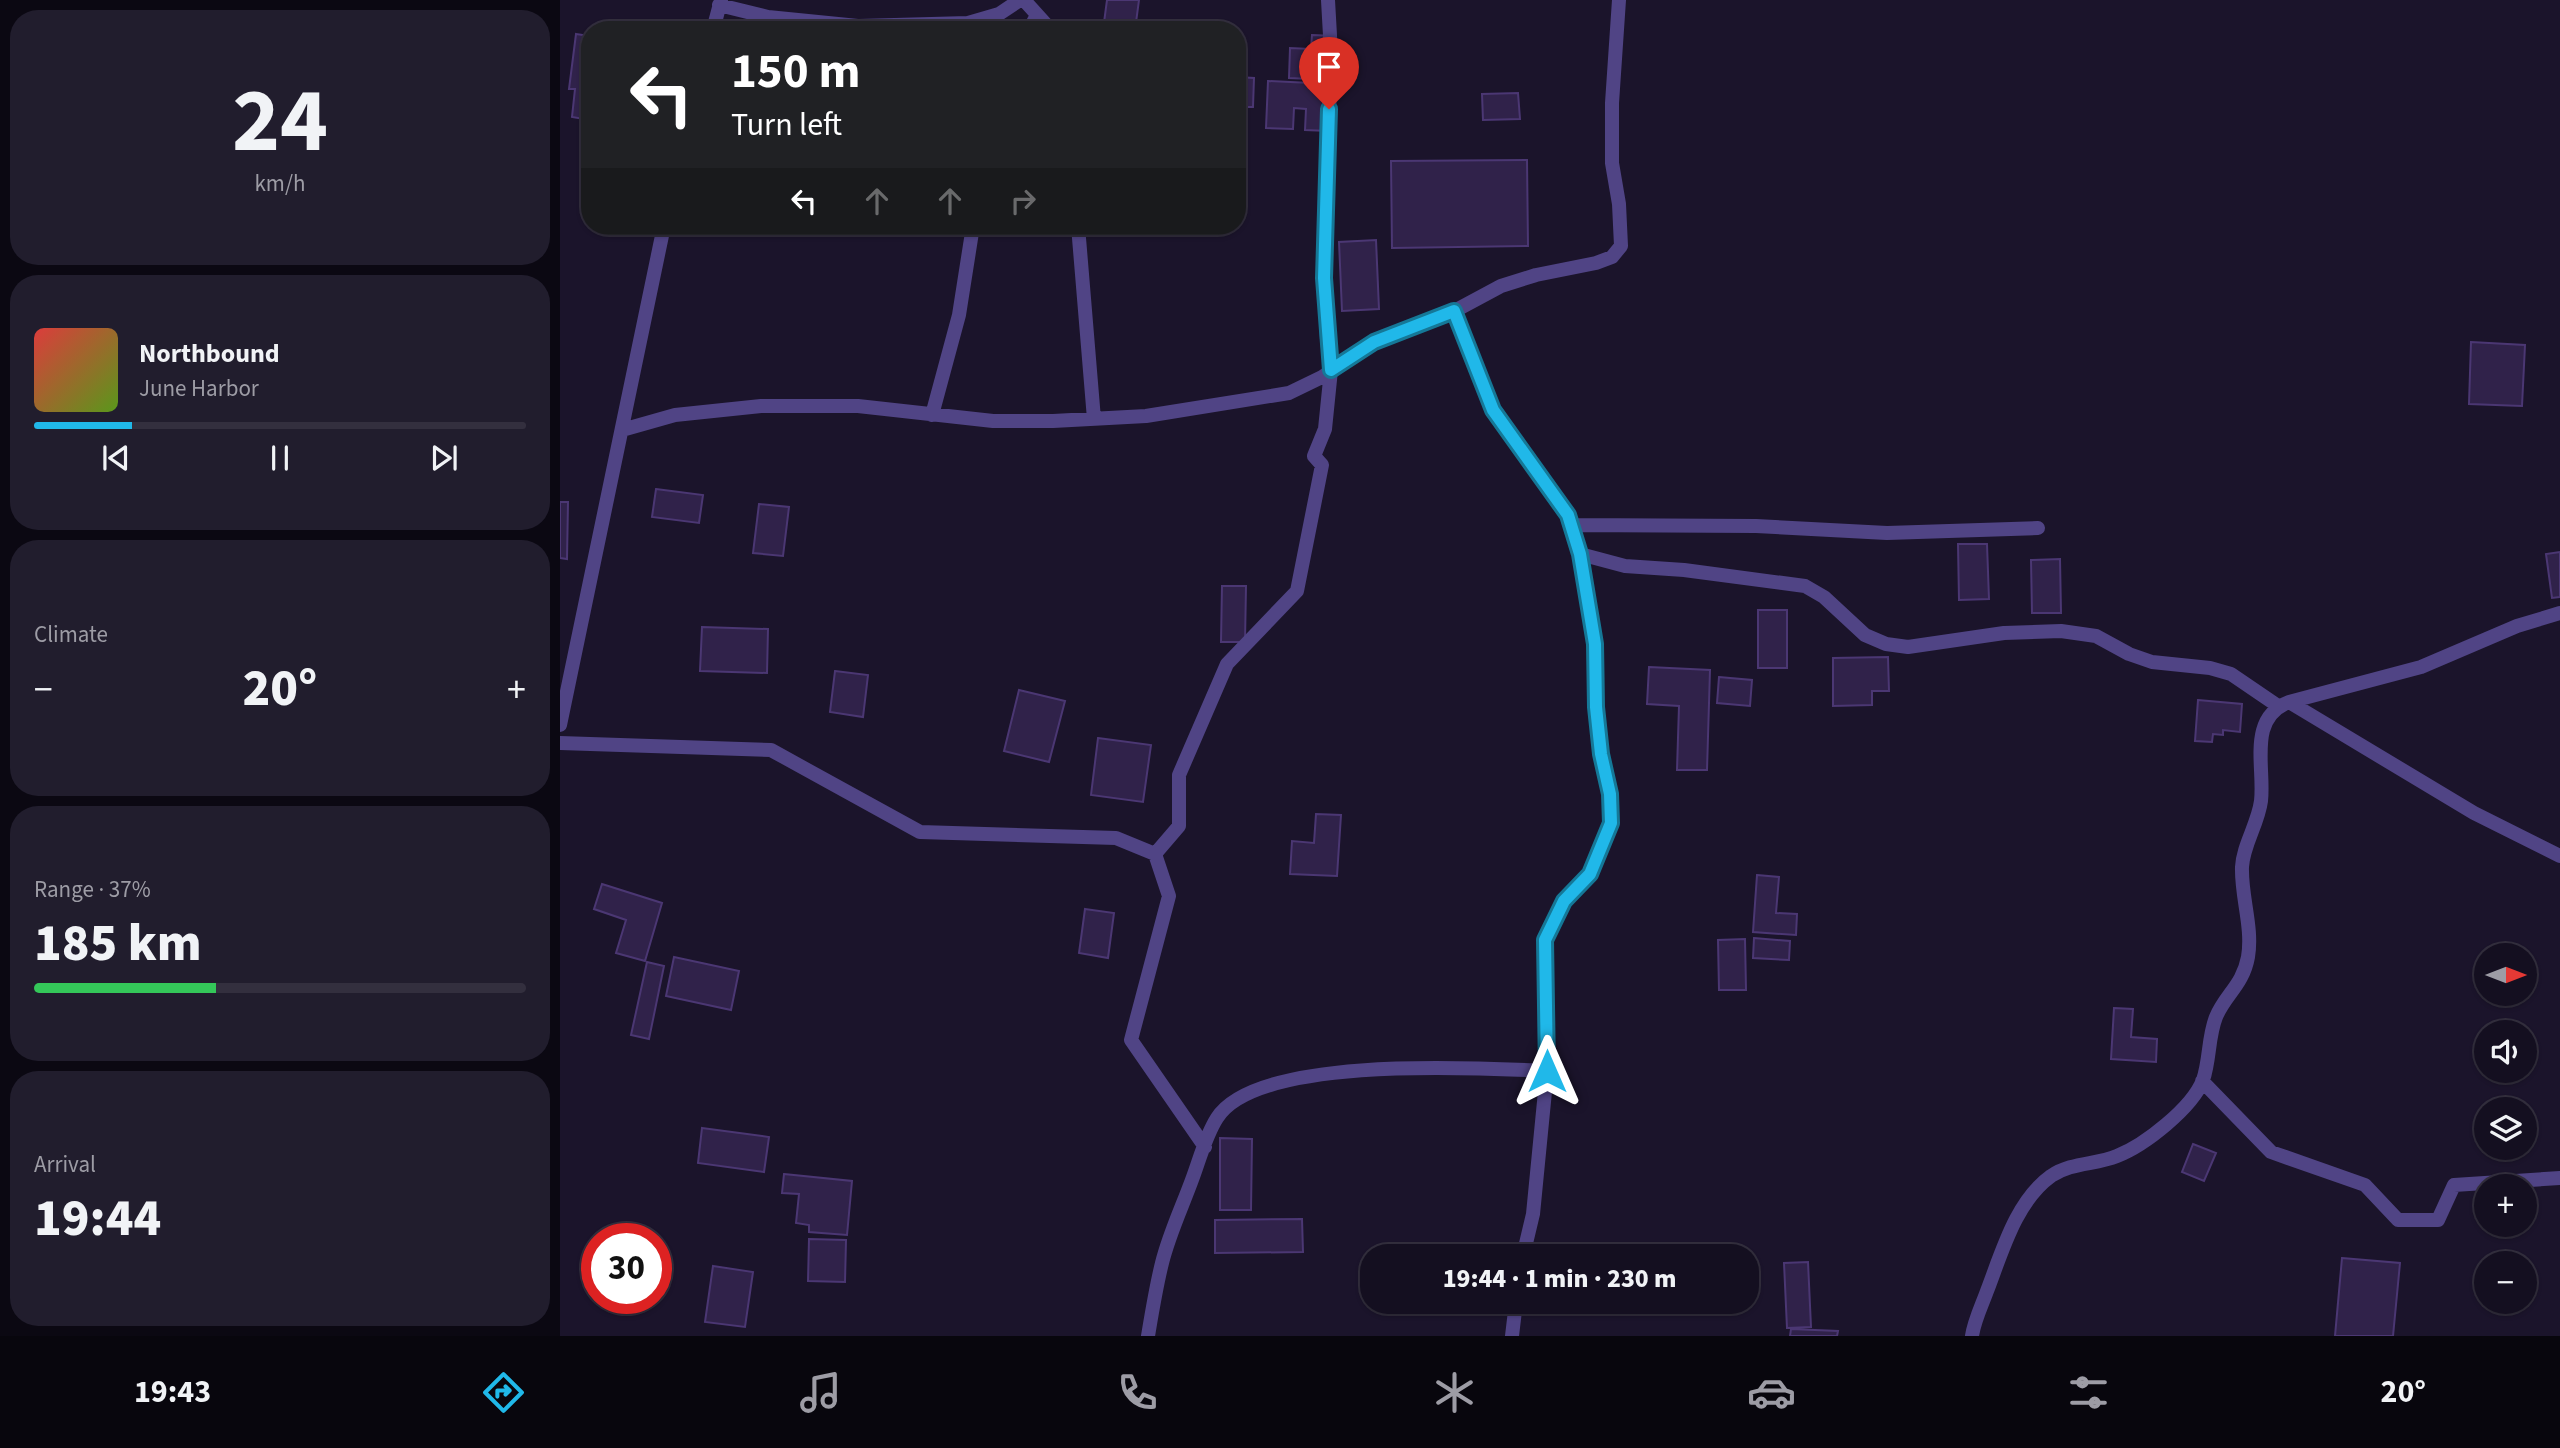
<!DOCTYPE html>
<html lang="en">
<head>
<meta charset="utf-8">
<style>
	body { margin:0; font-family:"Source Sans 3",sans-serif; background:#211d2d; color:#f1f3f6; height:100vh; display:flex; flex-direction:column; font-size:26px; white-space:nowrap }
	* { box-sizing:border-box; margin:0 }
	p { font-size:23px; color:#9d9ca5 }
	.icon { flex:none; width:38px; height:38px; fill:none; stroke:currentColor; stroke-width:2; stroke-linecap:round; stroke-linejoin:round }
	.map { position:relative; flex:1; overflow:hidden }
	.drawer { display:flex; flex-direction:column; gap:10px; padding:10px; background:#0b0812; width:560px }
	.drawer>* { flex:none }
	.banner { position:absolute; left:21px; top:21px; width:665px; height:214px; border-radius:28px; box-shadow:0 2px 5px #0004,0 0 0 2px #332f3e; background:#202124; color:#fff; overflow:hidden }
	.needle { width:46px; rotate:90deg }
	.controls { position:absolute; left:1914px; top:943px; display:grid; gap:14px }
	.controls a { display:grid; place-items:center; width:63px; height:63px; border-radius:50%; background:#140f20; box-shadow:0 2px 5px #0004,0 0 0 2px #332f3e; font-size:35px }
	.speed { position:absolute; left:21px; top:1223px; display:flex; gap:14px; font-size:35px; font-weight:700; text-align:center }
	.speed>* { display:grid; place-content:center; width:91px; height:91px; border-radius:50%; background:#140f20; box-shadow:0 2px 5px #0004,0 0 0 2px #332f3e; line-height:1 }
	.speed .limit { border:10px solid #d22; background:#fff; color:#111 }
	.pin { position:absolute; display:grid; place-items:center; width:60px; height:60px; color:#fff; margin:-72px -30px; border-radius:50% 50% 50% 0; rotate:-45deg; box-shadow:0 0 7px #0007 }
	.pin .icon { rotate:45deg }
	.me { position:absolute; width:77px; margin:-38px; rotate:0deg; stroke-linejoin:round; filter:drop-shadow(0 0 5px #0008) }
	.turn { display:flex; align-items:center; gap:24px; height:147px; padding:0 35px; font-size:32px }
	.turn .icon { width:91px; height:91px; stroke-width:2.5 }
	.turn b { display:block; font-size:49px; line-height:60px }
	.lanes { display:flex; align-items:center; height:66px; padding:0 35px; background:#0003; justify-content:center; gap:35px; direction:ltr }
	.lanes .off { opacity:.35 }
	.big { font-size:52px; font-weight:800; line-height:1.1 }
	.drawer .widget { flex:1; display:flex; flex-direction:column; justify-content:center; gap:10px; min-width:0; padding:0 24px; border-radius:28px; background:#211d2d }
	.drawer .dial { align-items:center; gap:0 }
	.dial b { font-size:91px; line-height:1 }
	.song { display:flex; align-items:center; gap:21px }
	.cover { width:84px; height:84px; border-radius:10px; background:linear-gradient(135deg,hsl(0 70% 55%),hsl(90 70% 35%)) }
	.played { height:7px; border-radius:4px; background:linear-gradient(90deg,#20b8e9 20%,#332f3e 20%) }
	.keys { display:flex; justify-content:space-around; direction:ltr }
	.heat { display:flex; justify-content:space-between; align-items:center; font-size:38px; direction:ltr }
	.charge { height:10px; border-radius:5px; background:linear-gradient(90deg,#34c759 37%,#332f3e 0) }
	.trip { position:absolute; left:800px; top:1244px; width:399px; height:70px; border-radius:28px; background:#140f20; box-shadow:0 2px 5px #0004,0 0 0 2px #332f3e; font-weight:800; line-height:70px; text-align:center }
	.tabs { display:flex; height:112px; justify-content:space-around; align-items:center; background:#08060d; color:#9d9ca5 }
	.tabs .icon { width:49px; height:49px }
	.tabs .active { color:#20b8e9 }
	.tabs b { font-size:32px; color:#f1f3f6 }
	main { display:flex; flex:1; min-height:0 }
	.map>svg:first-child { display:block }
	.building { fill:#30224a; stroke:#4b3773; stroke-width:2 }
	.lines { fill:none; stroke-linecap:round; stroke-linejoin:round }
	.street { stroke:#504485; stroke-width:14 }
	.route-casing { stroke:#157897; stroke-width:18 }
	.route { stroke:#20b8e9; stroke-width:12 }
</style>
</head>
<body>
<main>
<section class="drawer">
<div class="widget dial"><b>24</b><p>km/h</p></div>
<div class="widget">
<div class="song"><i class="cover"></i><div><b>Northbound</b><p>June Harbor</p></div></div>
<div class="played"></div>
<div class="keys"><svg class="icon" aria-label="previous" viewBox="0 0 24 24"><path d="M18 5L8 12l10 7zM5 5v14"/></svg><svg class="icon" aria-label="pause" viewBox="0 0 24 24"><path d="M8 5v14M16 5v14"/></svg><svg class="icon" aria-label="next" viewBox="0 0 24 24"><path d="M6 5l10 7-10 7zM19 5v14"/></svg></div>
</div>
<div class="widget"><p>Climate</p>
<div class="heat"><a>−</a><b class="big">20°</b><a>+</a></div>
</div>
<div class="widget"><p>Range · 37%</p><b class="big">185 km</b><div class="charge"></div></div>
<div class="widget"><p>Arrival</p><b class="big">19:44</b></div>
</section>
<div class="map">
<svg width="2000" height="1336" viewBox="0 0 2000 1336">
	<rect width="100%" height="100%" fill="#1b142b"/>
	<path class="building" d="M547,0H579L575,30H543Z
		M16,34L30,36V120L12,117L15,89H9Z
		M752,35L775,36L773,80L729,78L730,48L751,49Z
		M677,77L694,78L693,107H677Z
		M708,81L771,84L769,131L745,130L746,109L734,108L733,129L706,128Z
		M958,93L960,119L923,120L922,94Z
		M967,160L968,246L832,248L831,161Z
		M816,240L819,309L782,311L779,242Z
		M1911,342L1965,345L1962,406L1909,404Z
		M96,489L143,495L139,523L92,517Z
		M0,502H8L7,559L0,558Z
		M199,504L229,507L223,556L193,553Z
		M1398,544H1427L1429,599L1399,600Z
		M2000,552V597L1992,598L1986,554Z
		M1500,559L1501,613H1472L1471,560Z
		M662,586H686L685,642H661Z
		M1198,610H1227V668H1198Z
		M142,627L208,629L207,673L140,671Z
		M1328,657L1329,691H1312V705L1273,706V658Z
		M1089,667L1150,670L1147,770H1117L1119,706L1087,704Z
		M275,671L308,675L303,717L270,712Z
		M1159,677L1192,680L1190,706L1157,703Z
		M459,690L505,701L489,762L444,751Z
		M1638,700L1682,704L1680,732L1663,730V735L1653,734L1652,742L1635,741Z
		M538,738L591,745L583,802L531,795Z
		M756,814L781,815L777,876L730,874L732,841L754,843Z
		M1197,875L1219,877L1216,913L1237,914L1236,935L1193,932Z
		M42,884L102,903L85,961L56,953L66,920L34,909Z
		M525,909L554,913L548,958L519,953Z
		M1194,938L1230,941L1229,960L1193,958Z
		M1185,939L1186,990H1159L1158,940Z
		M114,957L179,971L171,1010L106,996Z
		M87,962L104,966L89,1039L71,1035Z
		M1554,1008L1573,1009L1571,1037L1597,1039L1596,1062L1551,1059Z
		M142,1128L209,1137L204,1172L138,1163Z
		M660,1138L692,1139L691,1210H660Z
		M1633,1144L1656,1153L1644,1181L1622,1172Z
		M224,1174L292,1181L287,1235L249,1232V1225L236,1223L239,1194L222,1193Z
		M742,1219L743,1252L655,1253V1220Z
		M249,1239L286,1240L285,1282L248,1281Z
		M1782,1258L1840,1263L1833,1336H1775Z
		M1248,1262L1251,1327L1227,1328L1224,1263Z
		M153,1266L193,1272L185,1327L145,1322Z
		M1231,1329L1278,1331L1277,1336H1230Z"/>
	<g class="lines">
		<path class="street" d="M464,0L491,30
			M159,5L208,17L298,26L408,23L439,14L460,0
			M153,30L161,0
			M469,30L477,15
			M518,226L534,419
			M894,311L933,410L1008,515L1020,554L1035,644L1036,707L1041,754L1050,794L1051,823L1030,874L1004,901L985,940L987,1071L973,1214L963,1256
			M372,415L399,315L413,226
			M62,430L115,415L201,406H298L433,421H493L586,416L729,393L762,377L814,342L887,315L941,286L976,275L1036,263L1052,257L1061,246L1059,204L1052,163V103L1059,0
			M1011,525L1196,526L1327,533L1478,528
			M1020,554L1065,566L1124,570L1245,586L1264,597L1305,635L1326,644L1348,647L1444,633L1501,631L1536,636L1569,654L1592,662L1650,668L1671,674L1718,706
			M1729,702L1914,813L2000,856
			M0,725L104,226
			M0,743L211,750L360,832L556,838L595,854
			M1642,1081L1711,1152L1805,1185L1838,1220H1878L1894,1185L2000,1178
			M645,1147L571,1040L609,896L595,854L619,826V775L667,664L737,591L762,465L754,456L765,429L771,370L767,340L764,278L771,53L768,0
			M588,1336C592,1312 596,1287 602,1263C609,1234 623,1205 633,1177C640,1158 646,1135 657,1118C697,1055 917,1068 987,1071
			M952,1336L956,1302
			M1412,1336C1414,1321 1422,1305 1427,1291C1442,1252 1456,1201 1491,1176C1512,1162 1535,1165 1557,1156C1585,1145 1632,1108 1643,1080C1650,1060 1648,1037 1656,1017C1665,995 1683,985 1688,957C1693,927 1681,897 1682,867C1683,845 1698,824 1701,801C1705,767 1687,718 1729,702L1861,667L1957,626L2000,613"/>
	</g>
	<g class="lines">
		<defs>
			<path id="route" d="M769,109L764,278L771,370L814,342L894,311L933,410L1008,515L1020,554L1035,644L1036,707L1041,754L1050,794L1051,823L1030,874L1004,901L985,940L987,1071"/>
		</defs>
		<use href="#route" class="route-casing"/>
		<use href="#route" class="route"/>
	</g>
</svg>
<div class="controls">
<a><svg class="needle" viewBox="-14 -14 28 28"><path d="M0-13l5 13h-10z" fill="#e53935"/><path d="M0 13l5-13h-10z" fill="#9d9ca5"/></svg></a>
<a><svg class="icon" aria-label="sound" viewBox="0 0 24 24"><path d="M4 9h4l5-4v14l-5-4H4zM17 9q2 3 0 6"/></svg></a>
<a><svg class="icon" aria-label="layers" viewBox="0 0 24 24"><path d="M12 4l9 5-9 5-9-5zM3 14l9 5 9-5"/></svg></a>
<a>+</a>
<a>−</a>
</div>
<div class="speed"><div class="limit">30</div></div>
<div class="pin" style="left:769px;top:109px;background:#d93025"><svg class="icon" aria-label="arrive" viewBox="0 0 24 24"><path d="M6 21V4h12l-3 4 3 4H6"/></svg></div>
<svg class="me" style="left:987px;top:1071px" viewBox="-20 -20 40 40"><path d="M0-17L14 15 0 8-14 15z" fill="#20b8e9" stroke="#fff" stroke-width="4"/></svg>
<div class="trip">19:44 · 1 min · 230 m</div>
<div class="banner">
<div class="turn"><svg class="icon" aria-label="left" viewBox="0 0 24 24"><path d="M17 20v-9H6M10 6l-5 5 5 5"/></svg><div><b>150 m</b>Turn left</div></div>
<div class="lanes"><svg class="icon" aria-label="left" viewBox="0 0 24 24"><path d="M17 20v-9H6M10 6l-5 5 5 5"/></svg><svg class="icon off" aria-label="ahead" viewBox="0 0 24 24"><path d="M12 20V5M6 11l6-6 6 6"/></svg><svg class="icon off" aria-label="ahead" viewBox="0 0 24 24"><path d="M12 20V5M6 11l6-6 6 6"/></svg><svg class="icon off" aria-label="right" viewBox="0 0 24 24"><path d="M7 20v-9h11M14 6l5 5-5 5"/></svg></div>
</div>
</div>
</main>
<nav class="tabs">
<b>19:43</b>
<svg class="icon active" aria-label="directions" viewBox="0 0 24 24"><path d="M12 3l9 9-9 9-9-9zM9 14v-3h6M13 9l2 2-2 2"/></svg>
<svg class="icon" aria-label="music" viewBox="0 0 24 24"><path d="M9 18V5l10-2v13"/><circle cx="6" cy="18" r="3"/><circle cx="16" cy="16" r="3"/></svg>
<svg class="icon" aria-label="phone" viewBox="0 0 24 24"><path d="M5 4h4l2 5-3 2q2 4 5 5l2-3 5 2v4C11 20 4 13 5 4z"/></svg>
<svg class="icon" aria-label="climate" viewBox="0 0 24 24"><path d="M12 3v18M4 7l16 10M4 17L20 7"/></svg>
<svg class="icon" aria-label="car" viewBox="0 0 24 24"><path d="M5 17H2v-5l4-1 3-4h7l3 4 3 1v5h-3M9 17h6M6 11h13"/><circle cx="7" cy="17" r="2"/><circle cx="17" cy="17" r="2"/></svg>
<svg class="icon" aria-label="filters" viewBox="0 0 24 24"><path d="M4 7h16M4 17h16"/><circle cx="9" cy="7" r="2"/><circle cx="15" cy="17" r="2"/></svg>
<b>20°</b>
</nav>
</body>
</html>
